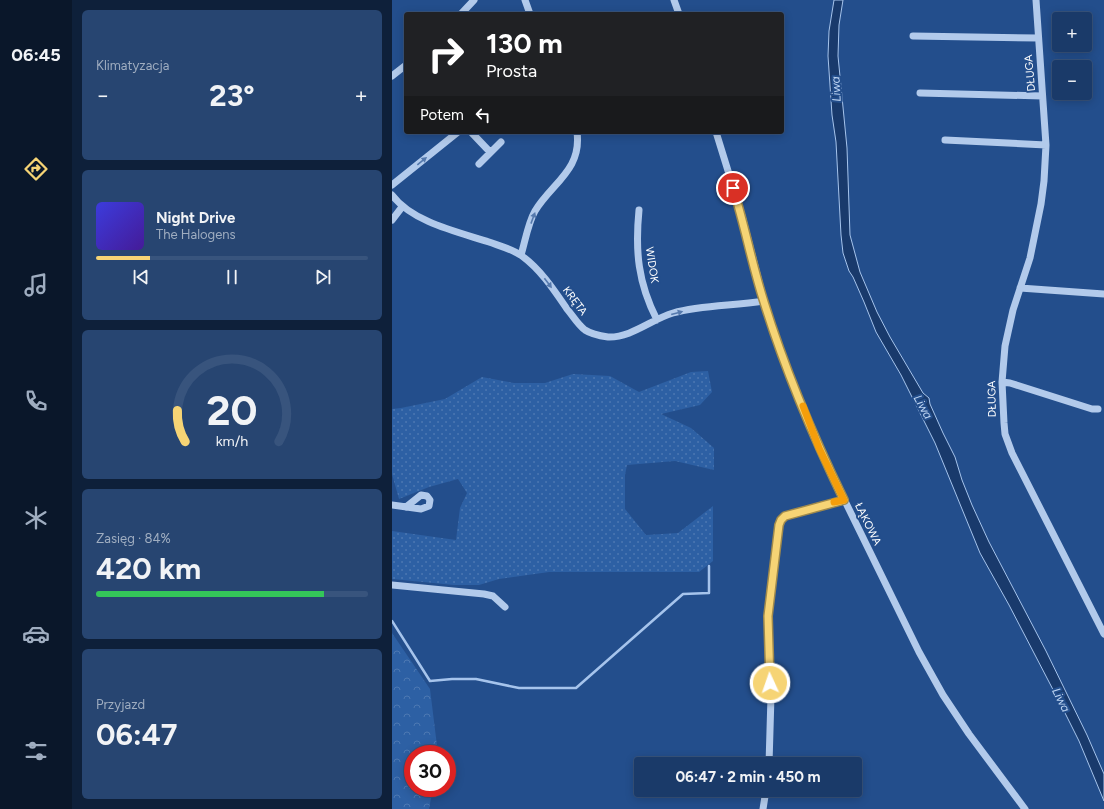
<!DOCTYPE html>
<html lang="pl">
<head>
<meta charset="utf-8">
<style>
	body { margin:0; font-family:Figtree,sans-serif; background:#274571; color:#f1f3f6; height:100vh; display:flex; flex-direction:column; font-size:15px; white-space:nowrap }
	* { box-sizing:border-box; margin:0 }
	p { font-size:13px; color:#9fadc0 }
	.icon { flex:none; width:22px; height:22px; fill:none; stroke:currentColor; stroke-width:2; stroke-linecap:round; stroke-linejoin:round }
	.map { position:relative; flex:1; overflow:hidden }
	.panel { display:flex; flex-direction:column; gap:10px; padding:10px; background:#0e203a; width:320px }
	.panel>* { flex:none }
	.hud { position:absolute; left:12px; top:12px; width:380px; height:122px; border-radius:4px; box-shadow:0 2px 10px #0003,0 0 0 1px #38547d; background:#202124; color:#fff; overflow:hidden }
	.tools { position:absolute; left:660px; top:12px; display:grid; gap:8px }
	.tools a { display:grid; place-items:center; width:40px; height:40px; border-radius:4px; background:#1a3a69; box-shadow:0 2px 10px #0003,0 0 0 1px #38547d; font-size:20px }
	.speed { position:absolute; left:12px; top:745px; display:flex; gap:8px; font-size:20px; font-weight:700; text-align:center }
	.speed>* { display:grid; place-content:center; width:52px; height:52px; border-radius:50%; background:#1a3a69; box-shadow:0 2px 10px #0003,0 0 0 1px #38547d; line-height:1 }
	.speed .limit { border:6px solid #d22; background:#fff; color:#111 }
	.pin { position:absolute; display:grid; place-items:center; width:34px; height:34px; color:#fff; margin:-17px; border:2px solid #fff; border-radius:50%; box-shadow:0 1px 4px #0007 }
	.me { position:absolute; width:44px; margin:-22px; rotate:357deg; stroke-linejoin:round; filter:drop-shadow(0 0 3px #0008) }
	.turn { display:flex; align-items:center; gap:14px; height:84px; padding:0 16px; font-size:18px }
	.turn .icon { width:52px; height:52px; stroke-width:2.5 }
	.turn b { display:block; font-size:28px; line-height:34px }
	.then { display:flex; align-items:center; height:38px; padding:0 16px; background:#0003; gap:8px; font-size:15px }
	.big { font-size:30px; font-weight:700; line-height:1.1 }
	.panel .widget { flex:1; display:flex; flex-direction:column; justify-content:center; gap:6px; min-width:0; padding:0 14px; border-radius:6px; background:#274571 }
	.panel .dial { align-items:center; gap:0 }
	.dial svg { height:104px; overflow:visible; fill:none; stroke:#38547d; stroke-width:7; stroke-linecap:round; text-anchor:middle }
	.dial text { fill:#f1f3f6; stroke:none }
	.song { display:flex; align-items:center; gap:12px }
	.cover { width:48px; height:48px; border-radius:6px; background:linear-gradient(135deg,hsl(240 70% 55%),hsl(260 70% 35%)) }
	.played { height:4px; border-radius:2px; background:linear-gradient(90deg,#f6d475 20%,#38547d 20%) }
	.keys { display:flex; justify-content:space-around; direction:ltr }
	.heat { display:flex; justify-content:space-between; align-items:center; font-size:22px; direction:ltr }
	.charge { height:6px; border-radius:3px; background:linear-gradient(90deg,#34c759 84%,#38547d 0) }
	.trip { position:absolute; left:242px; top:757px; width:228px; height:40px; border-radius:4px; background:#1a3a69; box-shadow:0 2px 10px #0003,0 0 0 1px #38547d; font-weight:700; line-height:40px; text-align:center }
	main { display:flex; flex:1; min-height:0 }
	.dock { display:flex; flex-direction:column; width:72px; justify-content:space-around; align-items:center; background:#0a172a; color:#9fadc0 }
	.dock .icon { width:28px; height:28px }
	.dock .selected { color:#f6d475 }
	.dock b { font-size:18px; color:#f1f3f6 }
	.map>svg:first-child { display:block }
	.grass { fill:url(#grass-dots) }
	.forest { fill:url(#forest-crowns) }
	.water { fill:#193a6c; stroke:#a6c4ec }
	.lines { fill:none; stroke-linecap:round; stroke-linejoin:round }
	.stream { stroke:#a6c4ec; stroke-width:2.5 }
	.minor { stroke:#b2caeb; stroke-width:7 }
	.oneway { fill:#5579ad }
	.route-casing { stroke:#a08a4c; stroke-width:10 }
	.route { stroke:#f6d475; stroke-width:7 }
	.slow { stroke:#f59e0b; stroke-width:7 }
	.labels { text-anchor:middle; dominant-baseline:central; stroke-width:4; stroke-linejoin:round; paint-order:stroke }
	.street-label { font-size:11px; fill:#fff; stroke:#234e8c }
	.water-label { font-size:12px; font-style:italic; fill:#bdd4f2; stroke:#234e8c }
</style>
</head>
<body>
<main>
<nav class="dock">
<b>06:45</b>
<svg class="icon selected" aria-label="directions" viewBox="0 0 24 24"><path d="M12 3l9 9-9 9-9-9zM9 14v-3h6M13 9l2 2-2 2"/></svg>
<svg class="icon" aria-label="music" viewBox="0 0 24 24"><path d="M9 18V5l10-2v13"/><circle cx="6" cy="18" r="3"/><circle cx="16" cy="16" r="3"/></svg>
<svg class="icon" aria-label="phone" viewBox="0 0 24 24"><path d="M5 4h4l2 5-3 2q2 4 5 5l2-3 5 2v4C11 20 4 13 5 4z"/></svg>
<svg class="icon" aria-label="climate" viewBox="0 0 24 24"><path d="M12 3v18M4 7l16 10M4 17L20 7"/></svg>
<svg class="icon" aria-label="car" viewBox="0 0 24 24"><path d="M5 17H2v-5l4-1 3-4h7l3 4 3 1v5h-3M9 17h6M6 11h13"/><circle cx="7" cy="17" r="2"/><circle cx="17" cy="17" r="2"/></svg>
<svg class="icon" aria-label="filters" viewBox="0 0 24 24"><path d="M4 7h16M4 17h16"/><circle cx="9" cy="7" r="2"/><circle cx="15" cy="17" r="2"/></svg>
</nav>
<section class="panel">
<div class="widget"><p>Klimatyzacja</p>
<div class="heat"><a>−</a><b class="big">23°</b><a>+</a></div>
</div>
<div class="widget">
<div class="song"><i class="cover"></i><div><b>Night Drive</b><p>The Halogens</p></div></div>
<div class="played"></div>
<div class="keys"><svg class="icon" aria-label="previous" viewBox="0 0 24 24"><path d="M18 5L8 12l10 7zM5 5v14"/></svg><svg class="icon" aria-label="pause" viewBox="0 0 24 24"><path d="M8 5v14M16 5v14"/></svg><svg class="icon" aria-label="next" viewBox="0 0 24 24"><path d="M6 5l10 7-10 7zM19 5v14"/></svg></div>
</div>
<div class="widget dial"><svg viewBox="0 0 100 80">
<path d="M14 69A42 42 0 1 1 86 69"/>
<path d="M14 69A42 42 0 0 1 8 45" stroke="#f6d475"/>
<text x="50" y="56" font-size="32" font-weight="700">20</text>
<text x="50" y="72" font-size="11">km/h</text>
</svg></div>
<div class="widget"><p>Zasięg · 84%</p><b class="big">420 km</b><div class="charge"></div></div>
<div class="widget"><p>Przyjazd</p><b class="big">06:47</b></div>
</section>
<div class="map">
<svg width="712" height="809" viewBox="0 0 712 809">
	<defs>
		<pattern id="grass-dots" width="8" height="8" patternUnits="userSpaceOnUse"><rect width="8" height="8" fill="#2d60a4"/><path d="M2 2h.1M6 6h.1" fill="none" stroke="#4c78b2" stroke-width="1.8" stroke-linecap="round"/></pattern>
		<pattern id="forest-crowns" width="20" height="18" patternUnits="userSpaceOnUse"><rect width="20" height="18" fill="#2d60a4"/><path d="M2 6a3 3 0 1 1 6 0M12 15a3 3 0 1 1 6 0" fill="none" stroke="#4c78b2"/></pattern>
	</defs>
	<rect width="100%" height="100%" fill="#234e8c"/>
	<path class="grass" d="M316,371L320,392L308,405L269,414L299,428L322,448V470L283,461L235,465L233,475V509L254,535L286,533L321,506V561L307,572H157L107,579L87,585H62L0,579V531L64,540L68,508L75,493L66,479L37,487L7,499L0,474V409L9,408L53,399L90,377L122,383H153L181,374L218,376L247,392L299,372Z"/>
	<path class="forest" d="M0,633L38,689L46,754H21V788H43L40,793L37,809H0Z"/>
	<path class="water" d="M442,0H451L447,25L446,56L455,148L458,235L468,272L485,312L498,337L531,393L537,398L538,404L551,433L563,457L570,480L580,505L597,542L654,651L695,735L712,774V801L687,741L669,705L617,605L588,553L543,443L509,375L484,332L472,302L461,277L457,271L451,253L449,235L444,142L440,115L436,56L437,31Z"/>
	<g class="lines">
		<path class="stream" d="M0,621L38,681L60,679H84L127,688H184L291,594L317,593V566"/>
		<path class="minor" d="M133,0L138,14
			M282,0L287,14
			M644,0L654,145L652,181L649,204L638,258L621,310L613,346L610,382L612,423L613,434L620,453L712,634
			M69,14L82,0
			M521,36L646,38
			M0,76L14,65
			M528,93L650,96
			M79,132L98,152
			M324,132L350,216L372,301L386,345L427,448L527,652L551,695L577,734L633,809
			M553,140L654,145
			M87,164L109,142
			M0,185L66,132
			M0,195C20,222 66,232 97,242C108,246 120,249 130,256C149,270 162,290 175,309C181,316 186,325 193,330C199,334 209,336 216,337C239,338 260,319 281,313C310,305 342,306 372,301
			M247,210C243,251 246,283 265,320
			M0,220L10,207
			M129,255C133,242 136,223 143,211C160,183 190,170 185,132
			M628,288L712,294
			M610,382L618,383L700,409H706
			M0,505L29,509L37,506L38,500L35,496L29,495L14,507
			M0,585L92,594L101,596L113,607
			M377,764L379,696L376,616L387,525L389,520L393,516L452,500
			M371,809L374,790"/>
	</g>
	<defs><path id="oneway-solid" d="M-6-.8H1V-3.2L6.5 0L1 3.2V.8H-6Z"/></defs>
	<g class="oneway">
		<use href="#oneway-solid" transform="translate(30 161) rotate(-39)"/>
		<use href="#oneway-solid" transform="translate(141 218) rotate(-70)"/>
		<use href="#oneway-solid" transform="translate(156 283) rotate(53)"/>
		<use href="#oneway-solid" transform="translate(285 313) rotate(-15)"/>
	</g>
	<g class="lines">
		<defs>
			<path id="route" d="M341,188C353,226 360,265 372,302C393,370 421,436 452,500L393,516L389,520L387,525L376,616L378,683"/>
		</defs>
		<use href="#route" class="route-casing"/>
		<use href="#route" class="route"/>
		<path class="slow" d="M411,406L427,448L452,500L442,502"/>
	</g>
	<g class="labels">
		<g class="street-label">
			<text transform="translate(638 73) rotate(-95)">DŁUGA</text>
			<text transform="translate(260 265) rotate(81)">WIDOK</text>
			<text transform="translate(183 301) rotate(53)">KRĘTA</text>
			<text transform="translate(600 399) rotate(-91)">DŁUGA</text>
			<text transform="translate(476 524) rotate(64)">ŁĄKOWA</text>
		</g>
		<g class="water-label">
			<text transform="translate(444 89) rotate(-93)">Liwa</text>
			<text transform="translate(531 407) rotate(61)">Liwa</text>
			<text transform="translate(669 700) rotate(63)">Liwa</text>
		</g>
	</g>
</svg>
<div class="tools">
<a>+</a>
<a>−</a>
</div>
<div class="speed"><div class="limit">30</div></div>
<div class="pin" style="left:341px;top:188px;background:#d93025"><svg class="icon" aria-label="arrive" viewBox="0 0 24 24"><path d="M6 21V4h12l-3 4 3 4H6"/></svg></div>
<svg class="me" style="left:378px;top:683px" viewBox="-20 -20 40 40"><circle r="17" fill="#f6d475" stroke="#fff" stroke-width="3"/><path d="M0-11L8 9 0 5-8 9z" fill="#fff"/></svg>
<div class="trip">06:47 · 2 min · 450 m</div>
<div class="hud">
<div class="turn"><svg class="icon" aria-label="right" viewBox="0 0 24 24"><path d="M7 20v-9h11M14 6l5 5-5 5"/></svg><div><b>130 m</b>Prosta</div></div>
<div class="then">Potem<svg class="icon" aria-label="left" viewBox="0 0 24 24"><path d="M17 20v-9H6M10 6l-5 5 5 5"/></svg></div>
</div>
</div>
</main>
</body>
</html>
